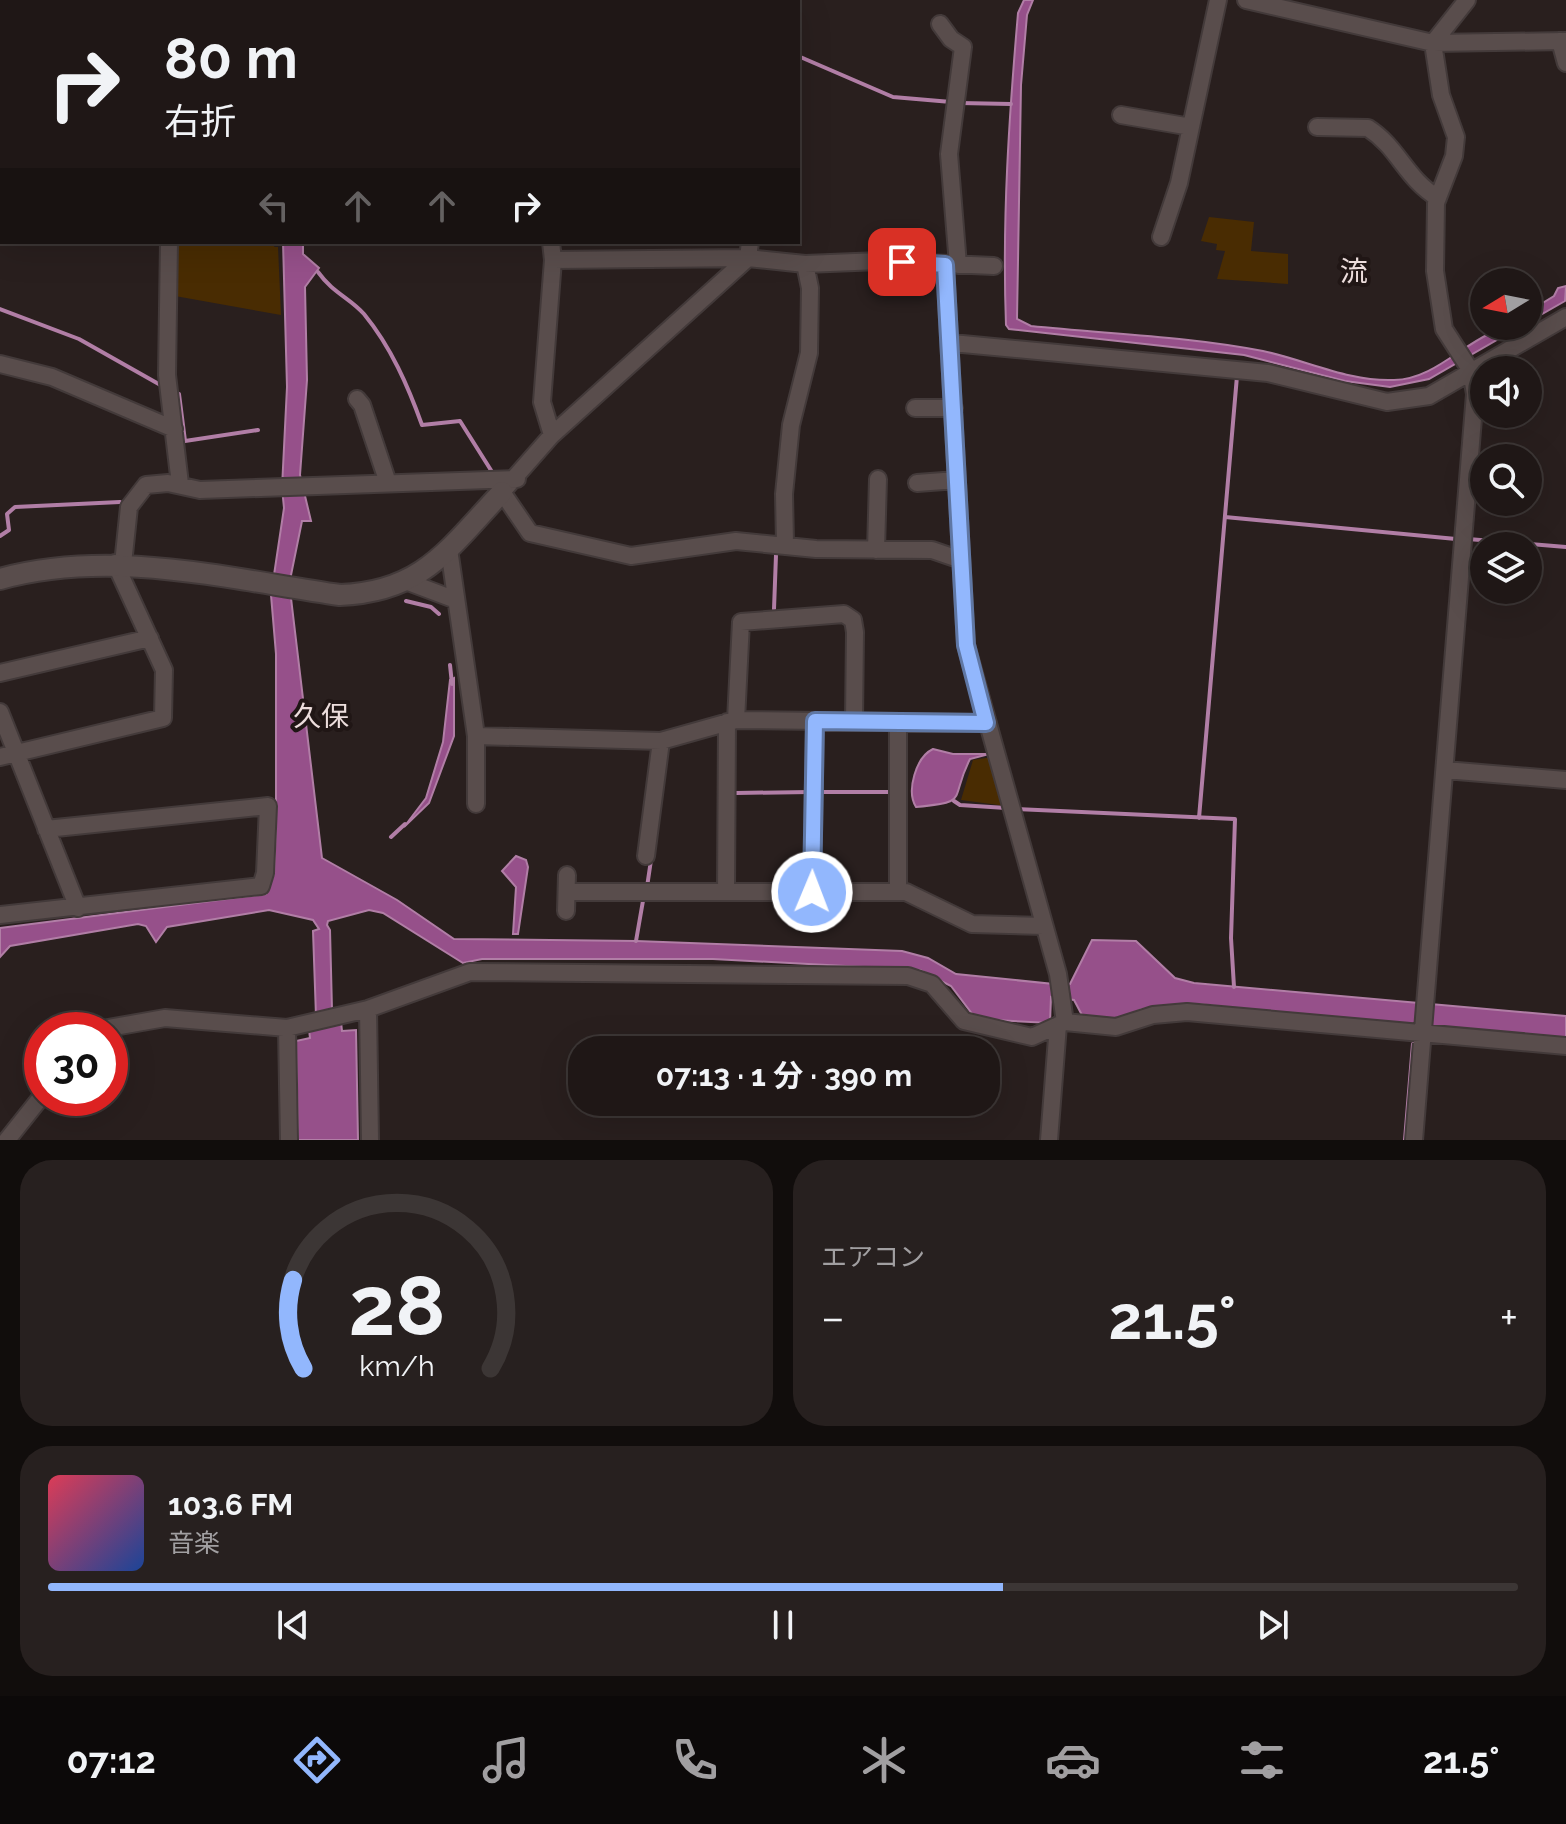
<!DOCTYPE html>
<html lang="ja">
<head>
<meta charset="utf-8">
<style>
	body { margin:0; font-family:Raleway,"Noto Sans JP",sans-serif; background:#27201f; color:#f1f3f6; height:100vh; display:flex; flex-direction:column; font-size:30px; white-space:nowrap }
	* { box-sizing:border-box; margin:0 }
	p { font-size:26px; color:#a19fa1 }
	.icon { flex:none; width:44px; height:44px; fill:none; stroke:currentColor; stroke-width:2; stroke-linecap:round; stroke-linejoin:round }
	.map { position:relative; height:1140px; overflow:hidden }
	.side { display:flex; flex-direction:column; gap:20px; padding:20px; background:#110d0c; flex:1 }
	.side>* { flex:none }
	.guide { position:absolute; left:0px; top:0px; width:800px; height:244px; box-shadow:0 8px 32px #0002,0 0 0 2px #3c3635; background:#1f1716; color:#f1f3f6; overflow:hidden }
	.needle { width:52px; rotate:260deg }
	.fabs { position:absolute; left:1470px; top:268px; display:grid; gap:16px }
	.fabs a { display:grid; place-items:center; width:72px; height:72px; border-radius:50%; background:#1f1716; box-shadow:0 8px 32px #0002,0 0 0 2px #3c3635; font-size:40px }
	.speed { position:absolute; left:24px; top:1012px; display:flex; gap:16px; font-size:40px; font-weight:700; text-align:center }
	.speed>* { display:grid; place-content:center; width:104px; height:104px; border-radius:50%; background:#1f1716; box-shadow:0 8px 32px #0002,0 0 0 2px #3c3635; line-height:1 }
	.speed .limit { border:12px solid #d22; background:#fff; color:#111 }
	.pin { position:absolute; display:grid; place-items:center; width:68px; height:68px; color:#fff; margin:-34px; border-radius:16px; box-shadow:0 4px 12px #0006 }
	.me { position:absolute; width:88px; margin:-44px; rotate:1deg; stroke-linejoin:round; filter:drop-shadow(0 0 6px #0008) }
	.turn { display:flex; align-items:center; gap:28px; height:168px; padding:0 32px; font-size:36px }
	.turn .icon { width:104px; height:104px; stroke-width:2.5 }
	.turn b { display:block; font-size:56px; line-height:68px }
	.lanes { display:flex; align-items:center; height:76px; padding:0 32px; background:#0003; justify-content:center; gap:40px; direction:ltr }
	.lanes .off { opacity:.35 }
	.big { font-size:60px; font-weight:700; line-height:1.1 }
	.side .card { flex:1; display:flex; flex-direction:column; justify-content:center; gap:12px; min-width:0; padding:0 28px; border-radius:32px; background:#27201f }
	.side .dial { align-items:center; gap:0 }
	.dial svg { height:208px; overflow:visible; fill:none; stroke:#3c3635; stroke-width:7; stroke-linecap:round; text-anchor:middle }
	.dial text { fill:#f1f3f6; stroke:none }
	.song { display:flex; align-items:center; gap:24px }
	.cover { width:96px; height:96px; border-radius:12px; background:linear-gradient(135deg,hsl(350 70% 55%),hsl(220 70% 35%)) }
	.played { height:8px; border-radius:4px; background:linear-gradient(90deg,#92b7fd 65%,#3c3635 65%) }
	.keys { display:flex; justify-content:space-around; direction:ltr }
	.heat { display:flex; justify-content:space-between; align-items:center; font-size:44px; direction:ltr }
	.side .tiles { flex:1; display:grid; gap:20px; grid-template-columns:1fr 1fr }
	.card:last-child { grid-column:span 2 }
	.trip { position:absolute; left:568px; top:1036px; width:432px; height:80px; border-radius:32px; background:#1f1716; box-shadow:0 8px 32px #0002,0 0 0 2px #3c3635; font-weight:700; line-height:80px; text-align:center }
	.menu { display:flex; height:128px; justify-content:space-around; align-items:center; background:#0c0909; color:#a19fa1 }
	.menu .icon { width:56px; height:56px }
	.menu .selected { color:#92b7fd }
	.menu b { font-size:36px; color:#f1f3f6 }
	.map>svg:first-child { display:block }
	.green { fill:#492c02 }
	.water { fill:#96508a; stroke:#b17ea6; stroke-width:2 }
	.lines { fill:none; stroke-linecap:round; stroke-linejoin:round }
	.stream { stroke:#b17ea6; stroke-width:4 }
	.minor-casing { stroke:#433a3a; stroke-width:20 }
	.tertiary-casing { stroke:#433a3a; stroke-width:24 }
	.minor { stroke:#594d4c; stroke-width:16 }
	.tertiary { stroke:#594d4c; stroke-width:20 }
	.route-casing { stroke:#5f77a4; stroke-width:20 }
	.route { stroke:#92b7fd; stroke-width:14 }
	.labels { text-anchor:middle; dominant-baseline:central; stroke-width:8; stroke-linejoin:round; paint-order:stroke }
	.neighbourhood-label { font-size:28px; fill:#ecdddc; stroke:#201615 }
</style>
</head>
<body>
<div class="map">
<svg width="1566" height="1140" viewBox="0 0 1566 1140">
	<rect width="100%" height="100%" fill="#291f1e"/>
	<path class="green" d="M1209,217L1254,222L1251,251L1288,254V284L1217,279L1225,251L1216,250L1217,244L1201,241Z
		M277,242L274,247H278L281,315L175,296V244Z
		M992,757L1006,806L961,800L973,760Z"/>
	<path class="water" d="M1024,0H1033L1027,15L1021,85L1017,319L1031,326C1108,334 1186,336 1263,351C1306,360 1349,382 1394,380C1443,379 1474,326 1521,326L1429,379L1390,387L1345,381L1244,355L1009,329L1006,325C1002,220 1009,117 1018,13Z
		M283,242H303V254L319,268L305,287L307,380L300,475L311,521H302L290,580L291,598L322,858L397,900L454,939L636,941L902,951L928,958L956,974L1054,984H1070L1092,940L1136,941L1175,978L1194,983L1566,1016V1038L1361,1022L1198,1004L1142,1009L1115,1021L1083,1017L1074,1000L1051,997L1050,1023L976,1019L951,986L920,970L713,959H482L463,963L383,913L369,910L328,921L327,925L330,930L332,1010L341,1022L342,1031L356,1030L358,1140H298L296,1041L310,1038L309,1030L316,1016L313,931L319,929L313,920L269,910L167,927L156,942L146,926L138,924L10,946L0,957V928L266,894L274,874L276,823V654L271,595L284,508L282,488L287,387Z
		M1566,286L1565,301L1528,322V312L1554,296L1558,288Z
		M454,678V736L429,803L404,827L426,798L443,742L450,680Z
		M933,749L953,754H989L970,759C949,800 971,802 916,807C906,791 916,757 933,749Z
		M516,856L526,860L528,867L518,934H513L516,887L502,871Z"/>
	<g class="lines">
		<path class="stream" d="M798,56L893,97L951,102
			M960,103L1011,104
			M318,272C333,293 350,298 364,314C391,347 408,386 422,425L460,421L494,475
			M0,309L79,339L164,387
			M175,392L179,394L185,441L258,430
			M1225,517L1456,539
			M0,536L9,530L7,514L15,507L120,502
			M1468,539L1566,547
			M406,601L431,607L439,614
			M774,609L776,555
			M450,665L452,684
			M818,792H889
			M736,793L810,792
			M954,801L960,805L1006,808
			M1015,809L1235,819L1231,938L1234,987
			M1199,818L1237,376
			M391,837L405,824
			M647,887L651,860
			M636,941L644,895
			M1405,1140L1413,1044"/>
		<defs>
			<path id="minor" d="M1246,0L1433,43L1566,41
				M171,2V0
				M536,2V0
				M784,2V0
				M940,24L951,39L963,47L949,154L958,265
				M1560,41L1566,63
				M1121,115L1191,127
				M1317,127L1368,128C1399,148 1405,178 1438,198
				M1161,237L1179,183L1218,0
				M169,242L167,375L180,484
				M551,242L553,260L542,402L552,435
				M750,242L748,258L552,435L502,492L530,533L631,556L736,541L816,549L932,550L961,560
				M553,260L748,258L805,264L880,261L994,266
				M945,265L966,645L1058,974L1065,1022
				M952,343L1268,373L1387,402L1429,396L1566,317
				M0,364L52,377L174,429
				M357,399L362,405L388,483
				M915,408H954
				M917,483L957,480
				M785,543L784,494L791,425L809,353L810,288L805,264
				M449,549L476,736L661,741L736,720L986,723
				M876,550L878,479
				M123,564L129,507L146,485L168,483L200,490L517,479
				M408,582L456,600
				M0,673L150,638
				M0,712L78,908
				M736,720L741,622L844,614L853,620L855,632L854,721
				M0,757L163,718L164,670L115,563
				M1445,770L1566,780
				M476,804V736
				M646,856L661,741
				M567,892H906L972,924L1044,926
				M726,892L727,722
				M812,892L815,721
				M898,892V722
				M566,911L567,875
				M0,915L261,886L265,873L268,806L46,829
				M368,1009L370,1140
				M287,1028L289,1140
				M97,1030L165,1018L287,1028L368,1009L470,972L908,976L932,984L964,1021L1032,1037L1065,1022L1116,1027L1153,1015L1187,1012L1566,1046
				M7,1140L42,1096
				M1049,1140L1058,1025
				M1414,1140L1475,394L1471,371L1444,329L1435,271L1436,203L1454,156L1456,137L1441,95L1433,43L1467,0"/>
			<path id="tertiary" d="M0,579C112,548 228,579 340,595C423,592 449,548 502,492"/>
		</defs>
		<use href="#minor" class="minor-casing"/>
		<use href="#tertiary" class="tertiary-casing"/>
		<use href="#minor" class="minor"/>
		<use href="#tertiary" class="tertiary"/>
	</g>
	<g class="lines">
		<defs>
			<path id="route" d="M812,892L815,721L986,723L966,645L945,265L902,262"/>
		</defs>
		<use href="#route" class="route-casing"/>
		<use href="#route" class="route"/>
	</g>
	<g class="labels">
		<g class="neighbourhood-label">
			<text x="1354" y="271">流</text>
			<text x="321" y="716">久保</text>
		</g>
	</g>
</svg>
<div class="fabs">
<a><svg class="needle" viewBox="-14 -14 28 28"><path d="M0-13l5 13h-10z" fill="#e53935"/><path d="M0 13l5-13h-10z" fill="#a19fa1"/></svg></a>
<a><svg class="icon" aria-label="sound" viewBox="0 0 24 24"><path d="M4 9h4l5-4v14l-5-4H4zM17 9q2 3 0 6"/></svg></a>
<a><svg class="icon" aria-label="search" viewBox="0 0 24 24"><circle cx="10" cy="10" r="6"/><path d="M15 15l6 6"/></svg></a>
<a><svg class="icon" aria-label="layers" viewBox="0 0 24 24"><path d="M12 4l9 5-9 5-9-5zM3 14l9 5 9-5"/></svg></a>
</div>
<div class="speed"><div class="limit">30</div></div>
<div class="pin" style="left:902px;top:262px;background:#d93025"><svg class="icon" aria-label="arrive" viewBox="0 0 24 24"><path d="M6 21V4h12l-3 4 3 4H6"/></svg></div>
<svg class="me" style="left:812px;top:892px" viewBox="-20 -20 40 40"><circle r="17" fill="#92b7fd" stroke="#fff" stroke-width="3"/><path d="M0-11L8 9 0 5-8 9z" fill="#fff"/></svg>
<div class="trip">07:13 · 1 分 · 390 m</div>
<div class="guide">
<div class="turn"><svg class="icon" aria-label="right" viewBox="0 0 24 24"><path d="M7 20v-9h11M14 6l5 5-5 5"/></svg><div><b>80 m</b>右折</div></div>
<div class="lanes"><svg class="icon off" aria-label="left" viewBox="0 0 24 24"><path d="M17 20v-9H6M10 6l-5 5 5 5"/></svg><svg class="icon off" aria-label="ahead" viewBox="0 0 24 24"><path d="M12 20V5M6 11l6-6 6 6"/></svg><svg class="icon off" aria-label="ahead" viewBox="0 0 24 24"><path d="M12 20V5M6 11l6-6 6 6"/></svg><svg class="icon" aria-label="right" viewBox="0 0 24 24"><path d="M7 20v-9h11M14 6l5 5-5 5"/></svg></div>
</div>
</div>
<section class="side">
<div class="tiles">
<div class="card dial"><svg viewBox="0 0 100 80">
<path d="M14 69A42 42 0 1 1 86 69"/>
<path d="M14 69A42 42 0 0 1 10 35" stroke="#92b7fd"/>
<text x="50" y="56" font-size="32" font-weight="700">28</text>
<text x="50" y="72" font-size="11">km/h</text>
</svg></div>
<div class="card"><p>エアコン</p>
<div class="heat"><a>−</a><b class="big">21.5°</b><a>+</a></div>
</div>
<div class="card">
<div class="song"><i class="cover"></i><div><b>103.6 FM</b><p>音楽</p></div></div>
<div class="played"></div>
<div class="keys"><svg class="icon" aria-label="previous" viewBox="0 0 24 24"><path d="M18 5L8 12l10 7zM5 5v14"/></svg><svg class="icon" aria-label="pause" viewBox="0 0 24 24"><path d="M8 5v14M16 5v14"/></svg><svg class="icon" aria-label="next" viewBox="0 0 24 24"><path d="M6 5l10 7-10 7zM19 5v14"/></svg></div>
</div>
</div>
</section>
<nav class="menu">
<b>07:12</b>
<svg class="icon selected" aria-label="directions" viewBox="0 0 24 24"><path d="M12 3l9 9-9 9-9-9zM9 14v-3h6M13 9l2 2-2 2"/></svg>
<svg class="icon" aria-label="music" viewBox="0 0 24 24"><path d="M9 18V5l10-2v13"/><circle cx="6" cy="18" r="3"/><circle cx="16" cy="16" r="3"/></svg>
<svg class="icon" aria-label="phone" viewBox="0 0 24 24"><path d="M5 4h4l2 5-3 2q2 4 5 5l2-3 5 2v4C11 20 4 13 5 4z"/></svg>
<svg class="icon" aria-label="climate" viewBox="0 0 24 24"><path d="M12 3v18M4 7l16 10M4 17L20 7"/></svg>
<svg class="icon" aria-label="car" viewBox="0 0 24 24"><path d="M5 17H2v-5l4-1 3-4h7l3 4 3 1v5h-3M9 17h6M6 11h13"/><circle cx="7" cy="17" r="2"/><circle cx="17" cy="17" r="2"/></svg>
<svg class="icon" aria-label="filters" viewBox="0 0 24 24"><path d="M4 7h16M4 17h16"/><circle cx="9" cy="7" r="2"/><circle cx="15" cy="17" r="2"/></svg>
<b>21.5°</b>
</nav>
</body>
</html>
